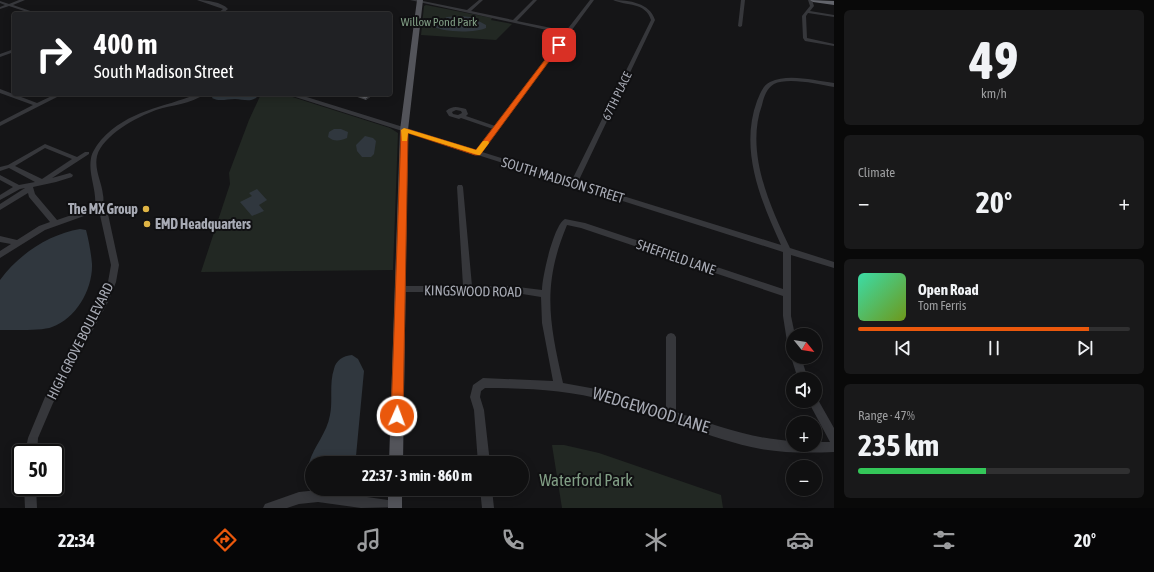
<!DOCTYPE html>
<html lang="en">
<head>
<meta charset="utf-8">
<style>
	body { margin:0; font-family:"Asap Condensed",sans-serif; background:#19191a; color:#f1f3f6; height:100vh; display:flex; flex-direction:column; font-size:15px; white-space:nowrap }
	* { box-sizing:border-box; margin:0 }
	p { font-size:13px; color:#9c9d9f }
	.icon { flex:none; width:22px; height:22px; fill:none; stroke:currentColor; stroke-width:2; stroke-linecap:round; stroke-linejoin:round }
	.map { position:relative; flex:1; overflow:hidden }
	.details { display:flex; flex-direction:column; gap:10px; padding:10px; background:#090909; width:320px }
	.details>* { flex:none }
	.top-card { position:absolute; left:12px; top:12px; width:380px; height:84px; border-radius:4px; box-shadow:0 2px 10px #0003,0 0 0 1px #303031; background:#202124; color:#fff; overflow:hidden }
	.needle { width:26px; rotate:120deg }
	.tools { position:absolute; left:786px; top:328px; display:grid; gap:8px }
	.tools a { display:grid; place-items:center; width:36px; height:36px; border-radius:50%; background:#101011; box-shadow:0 2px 10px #0003,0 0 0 1px #303031; font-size:20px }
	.speed { position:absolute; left:12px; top:444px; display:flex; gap:8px; font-size:20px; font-weight:700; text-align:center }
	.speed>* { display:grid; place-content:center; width:52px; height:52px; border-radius:50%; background:#101011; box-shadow:0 2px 10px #0003,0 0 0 1px #303031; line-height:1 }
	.speed .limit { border:2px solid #111; border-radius:6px; background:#fff; color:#111 }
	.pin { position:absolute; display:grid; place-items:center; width:34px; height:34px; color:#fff; margin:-17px; border-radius:8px; box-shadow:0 2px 6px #0006 }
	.me { position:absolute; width:44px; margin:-22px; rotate:2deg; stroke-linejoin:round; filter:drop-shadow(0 0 3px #0008) }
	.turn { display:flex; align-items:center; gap:14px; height:84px; padding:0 16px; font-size:18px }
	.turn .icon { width:52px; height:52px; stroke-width:2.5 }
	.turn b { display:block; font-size:28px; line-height:34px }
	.big { font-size:30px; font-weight:700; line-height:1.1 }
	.details .widget { flex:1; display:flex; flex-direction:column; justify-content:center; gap:6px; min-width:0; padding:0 14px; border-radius:6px; background:#19191a }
	.details .dial { align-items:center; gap:0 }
	.dial b { font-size:52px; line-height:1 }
	.song { display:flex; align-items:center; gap:12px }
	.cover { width:48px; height:48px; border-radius:6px; background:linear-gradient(135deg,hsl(160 70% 55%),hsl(80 70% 35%)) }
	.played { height:4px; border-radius:2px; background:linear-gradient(90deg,#ea580c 85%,#303031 85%) }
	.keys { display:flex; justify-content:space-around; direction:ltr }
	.heat { display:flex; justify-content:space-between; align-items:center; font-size:22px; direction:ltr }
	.charge { height:6px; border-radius:3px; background:linear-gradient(90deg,#34c759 47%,#303031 0) }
	.trip { position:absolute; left:305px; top:456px; width:224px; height:40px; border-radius:20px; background:#101011; box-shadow:0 2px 10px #0003,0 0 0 1px #303031; font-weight:700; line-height:40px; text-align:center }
	.menu { display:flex; height:64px; justify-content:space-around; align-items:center; background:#060607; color:#9c9d9f }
	.menu .icon { width:28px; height:28px }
	.menu .selected { color:#ea580c }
	.menu b { font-size:18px; color:#f1f3f6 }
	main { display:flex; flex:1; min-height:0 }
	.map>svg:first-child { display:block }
	.green { fill:#222823 }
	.water { fill:#30373e }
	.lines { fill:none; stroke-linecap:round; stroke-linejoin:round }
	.minor { fill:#36373b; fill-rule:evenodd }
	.major { fill:#53545a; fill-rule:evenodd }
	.highway { fill:#63656c; fill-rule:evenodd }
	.wall { fill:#4b4c51 }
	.shaded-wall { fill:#313235 }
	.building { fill:#55565b; stroke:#626469 }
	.route { fill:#ea580c; stroke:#983908 }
	.slow { fill:#f59e0b }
	.poi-dot { fill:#dfb445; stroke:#101012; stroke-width:1.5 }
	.labels { text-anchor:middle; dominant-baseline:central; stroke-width:4; stroke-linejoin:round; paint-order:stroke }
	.far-park-label { font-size:12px; fill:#819e85; stroke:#101012 }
	.far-street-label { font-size:12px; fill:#a8abb5; stroke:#101012 }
	.street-label { font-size:14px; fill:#a8abb5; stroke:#101012 }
	.poi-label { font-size:14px; font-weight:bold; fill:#a8abb5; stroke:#101012; text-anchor:end }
	.near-street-label { font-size:17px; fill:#a8abb5; stroke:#101012 }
	.near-park-label { font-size:17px; fill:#819e85; stroke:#101012 }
</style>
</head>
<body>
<main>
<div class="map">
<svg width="834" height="508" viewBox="0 0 834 508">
	<rect width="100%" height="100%" fill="#151517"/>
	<path class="green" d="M426,5L492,18L491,20L512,24L496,40L421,35L424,6Z
		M261,94H283L390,128L398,133L393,270L201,272L230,184L229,173L249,120Z
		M552,445H564L599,453L721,495L723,508H562Z"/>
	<path class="water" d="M459,16L471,17L486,25V28C476,33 440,33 432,25L447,17Z
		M214,94H254L257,97C250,103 243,99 235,99C226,99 220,102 212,98Z
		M334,129H341L348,132L347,138C340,141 334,142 328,137L329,132Z
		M365,136L373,138L376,141L374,154L371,157H362L357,151L356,145Z
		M257,189L267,200L259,205L264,211L252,216L240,202L252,196L249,193Z
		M80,229L86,230C89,241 91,253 92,264C93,289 76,319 52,327C43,331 12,330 0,330V280C18,255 49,234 80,229Z
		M352,355L358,359L364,371L356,456L354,463H312V466L309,463C314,446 327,433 330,415C333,401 329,383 334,369C336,360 343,356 352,355Z"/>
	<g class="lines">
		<path class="minor" d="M19,0H25L13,5L39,14H33L9,6L0,9V7L5,5L0,3V1L9,4Z
			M197,0C206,0 222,2 228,9L222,14H217L223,9Z
			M410,0H418L467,10L479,0H483L471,11L513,20L533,0H537L517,21L566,31L590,0H594L482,152L572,180L651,20C646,2 626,6 613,0C629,0 650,3 655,20L578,182L781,245C761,201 739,150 757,101C760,94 763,85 770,82C789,73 815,81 834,83V87C818,84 788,77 774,84C766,89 764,97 762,105C745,152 770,206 790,248L834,262V268L791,255V316L795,335H793V352L790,351L788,348L783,316V296L581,228L567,225C542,285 549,321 563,383L607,391L666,409V337L668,334L671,333L674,334L676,337V412C714,425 752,439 793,441V445H815V442H830L808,401H815V397L817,398L834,428V452C810,453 785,453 761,449C709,439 660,415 608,401C568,390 526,388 485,388L481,391L480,397L484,410L490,463H478L474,410L470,397L473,385L483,378L553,381L542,323L541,297L510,292H401L398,291L397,289L398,287L401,286H463L457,187L458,185H462L463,187L472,286H510L542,290C542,277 554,224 565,219L585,223L783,289V252L289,95L288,94H297L477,150L493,129L461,118L459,119L449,116L446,111C453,105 458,107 466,109L468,114L466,116L495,126L565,34ZM456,110L461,111L462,113L458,115L453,114L452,112Z
			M741,0H745L742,26L740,27L738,26Z
			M808,0H812L814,6L810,11L834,15V17L808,13L806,16L807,38L834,44V46L805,41L803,38L802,16L810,6Z
			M14,49V52L0,57V54Z
			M0,89L37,103L56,94H63L0,126V122L33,105L0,93Z
			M197,94H205C191,104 171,105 156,110C137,117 103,135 97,156C94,170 102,182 103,195C104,199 103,204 103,208L108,214L119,265L116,282L108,302L53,403L38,438L37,453H25L28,438L45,397L101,298L108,282L111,265L100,215L98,211L45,230L0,258V251L11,244L0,242V236L17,240L39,226L50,222L29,197L28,193L0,210V204L25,188L20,189L0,200V195L13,187L0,180V175L19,185L35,182L9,168L0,171V167L8,165L45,144L77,157L85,152H89V154L52,178L70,173L73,175L72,177L56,182L33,187L35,194L57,220L95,207C97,189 88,175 91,158C92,152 97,145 101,140C128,110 163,108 197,94ZM45,148L72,159L42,179L15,166Z
			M793,354V357H801L808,379H798L791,357Z
			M24,487H36L37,508H25Z
			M480,489H492L494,508H482Z
			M318,490L395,501L399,503L401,507L361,508L318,502L299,504L287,508H263L265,504L299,492Z"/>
		<path class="major" d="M417,0H423L408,130L403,463H389L400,130Z
			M388,489H402V508H388Z"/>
		<path class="highway" d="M810,0L834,1V5L813,2Z"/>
	</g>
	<path class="wall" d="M349,94H374L366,100Z"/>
	<path class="shaded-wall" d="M371,94H374L366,100V98Z"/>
	<path class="building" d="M354,94H371L366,98Z"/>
	<path class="route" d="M557,44L561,45L480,155H475L408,133L403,416L402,420L397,421L393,420L391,416L401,130L407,129L476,150Z"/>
	<path class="slow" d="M404,128L476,150L483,141H488L489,143L480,155H478L408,133L407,141H402L401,130Z"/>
	<g class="poi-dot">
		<circle cx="146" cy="209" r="4"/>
		<circle cx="147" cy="224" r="4"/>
	</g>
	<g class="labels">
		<g class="far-park-label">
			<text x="439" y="22">Willow Pond Park</text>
		</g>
		<g class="far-street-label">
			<text transform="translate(617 96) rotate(-64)">67TH PLACE</text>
		</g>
		<g class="street-label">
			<text transform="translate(563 180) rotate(17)">SOUTH MADISON STREET</text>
			<text transform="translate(676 257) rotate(19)">SHEFFIELD LANE</text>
			<text transform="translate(473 291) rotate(1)">KINGSWOOD ROAD</text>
			<text transform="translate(80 341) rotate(-63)">HIGH GROVE BOULEVARD</text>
		</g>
		<g class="poi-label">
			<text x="138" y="209">The MX Group</text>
			<text x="155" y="224" text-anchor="start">EMD Headquarters</text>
		</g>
		<g class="near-street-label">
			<text transform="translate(651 410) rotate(17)">WEDGEWOOD LANE</text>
		</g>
		<g class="near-park-label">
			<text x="586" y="480">Waterford Park</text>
		</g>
	</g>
</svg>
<div class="tools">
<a><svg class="needle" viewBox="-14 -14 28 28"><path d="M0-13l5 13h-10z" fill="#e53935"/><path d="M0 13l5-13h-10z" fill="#9c9d9f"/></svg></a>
<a><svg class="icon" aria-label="sound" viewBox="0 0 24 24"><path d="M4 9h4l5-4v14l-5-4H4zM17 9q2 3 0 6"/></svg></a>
<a>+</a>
<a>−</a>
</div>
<div class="speed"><div class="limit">50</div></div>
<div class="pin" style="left:559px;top:45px;background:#d93025"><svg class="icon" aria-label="arrive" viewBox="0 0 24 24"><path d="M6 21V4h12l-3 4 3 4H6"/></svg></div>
<svg class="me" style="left:397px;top:416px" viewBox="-20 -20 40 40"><circle r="17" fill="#ea580c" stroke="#fff" stroke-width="3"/><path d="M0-11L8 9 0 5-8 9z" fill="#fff"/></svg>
<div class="trip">22:37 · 3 min · 860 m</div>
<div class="top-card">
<div class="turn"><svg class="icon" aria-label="right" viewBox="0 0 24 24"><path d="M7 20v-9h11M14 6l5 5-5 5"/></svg><div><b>400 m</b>South Madison Street</div></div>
</div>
</div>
<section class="details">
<div class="widget dial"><b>49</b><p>km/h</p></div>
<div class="widget"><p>Climate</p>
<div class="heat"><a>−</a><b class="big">20°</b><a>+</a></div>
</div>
<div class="widget">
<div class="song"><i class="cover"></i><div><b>Open Road</b><p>Tom Ferris</p></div></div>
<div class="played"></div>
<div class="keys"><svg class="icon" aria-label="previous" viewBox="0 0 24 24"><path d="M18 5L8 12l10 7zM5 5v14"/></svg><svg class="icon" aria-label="pause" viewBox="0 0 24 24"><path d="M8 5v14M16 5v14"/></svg><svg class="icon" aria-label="next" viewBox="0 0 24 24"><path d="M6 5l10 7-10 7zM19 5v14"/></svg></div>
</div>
<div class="widget"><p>Range · 47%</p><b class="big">235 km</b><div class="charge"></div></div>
</section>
</main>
<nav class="menu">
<b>22:34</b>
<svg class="icon selected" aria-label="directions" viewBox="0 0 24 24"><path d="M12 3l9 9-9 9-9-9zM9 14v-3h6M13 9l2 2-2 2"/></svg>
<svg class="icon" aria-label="music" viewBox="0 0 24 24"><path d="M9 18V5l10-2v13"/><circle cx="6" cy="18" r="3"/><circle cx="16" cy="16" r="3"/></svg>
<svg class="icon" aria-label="phone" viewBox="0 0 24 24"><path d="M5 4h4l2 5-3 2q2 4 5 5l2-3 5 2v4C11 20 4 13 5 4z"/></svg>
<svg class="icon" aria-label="climate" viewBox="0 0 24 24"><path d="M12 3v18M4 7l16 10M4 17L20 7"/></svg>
<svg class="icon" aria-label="car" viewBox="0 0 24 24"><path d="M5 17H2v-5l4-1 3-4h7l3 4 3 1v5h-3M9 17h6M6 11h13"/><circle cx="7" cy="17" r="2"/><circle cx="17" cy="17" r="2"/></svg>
<svg class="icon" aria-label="filters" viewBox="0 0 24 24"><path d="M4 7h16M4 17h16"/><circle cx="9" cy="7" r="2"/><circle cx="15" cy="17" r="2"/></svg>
<b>20°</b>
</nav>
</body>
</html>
